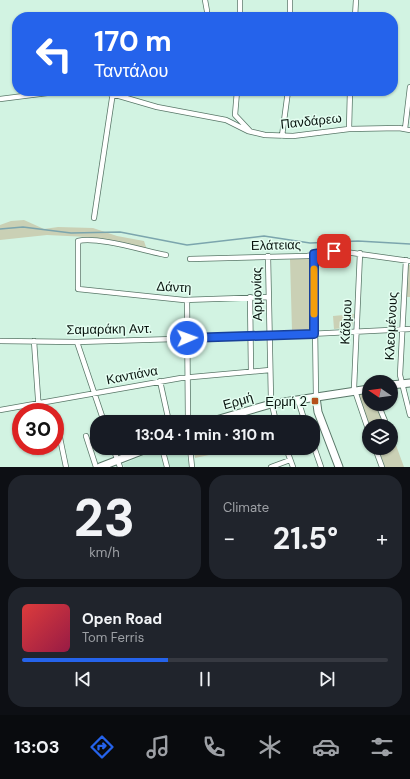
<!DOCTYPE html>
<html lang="en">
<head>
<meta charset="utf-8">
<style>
	body { margin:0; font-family:"DM Sans",sans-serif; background:#20242c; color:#f1f3f6; height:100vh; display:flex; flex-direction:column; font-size:15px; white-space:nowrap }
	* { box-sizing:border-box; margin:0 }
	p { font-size:13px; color:#9ea1a6 }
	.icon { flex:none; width:22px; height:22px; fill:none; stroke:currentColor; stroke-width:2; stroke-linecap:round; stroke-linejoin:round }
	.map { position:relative; height:467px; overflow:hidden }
	.side { display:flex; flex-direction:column; gap:8px; padding:8px; background:#0d0f14; flex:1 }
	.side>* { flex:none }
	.top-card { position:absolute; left:12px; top:12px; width:386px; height:84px; border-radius:16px; box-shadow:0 1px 3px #0004; background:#2563eb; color:#fff; overflow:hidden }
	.needle { width:26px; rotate:283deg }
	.controls { position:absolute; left:362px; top:375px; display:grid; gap:8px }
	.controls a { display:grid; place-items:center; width:36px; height:36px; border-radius:50%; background:#171b24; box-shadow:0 1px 3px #0004; font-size:20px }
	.speed { position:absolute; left:12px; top:403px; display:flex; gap:8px; font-size:20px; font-weight:700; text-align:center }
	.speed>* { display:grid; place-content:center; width:52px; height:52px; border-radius:50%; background:#171b24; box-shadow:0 1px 3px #0004; line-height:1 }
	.speed .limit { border:6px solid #d22; background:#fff; color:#111 }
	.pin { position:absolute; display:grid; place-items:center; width:34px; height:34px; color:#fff; margin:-17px; border-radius:8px; box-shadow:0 2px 6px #0006 }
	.me { position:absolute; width:44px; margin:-22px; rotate:88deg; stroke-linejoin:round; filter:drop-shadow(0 0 3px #0008) }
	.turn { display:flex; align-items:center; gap:14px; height:84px; padding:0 16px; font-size:18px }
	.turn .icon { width:52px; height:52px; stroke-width:2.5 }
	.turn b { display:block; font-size:28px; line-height:34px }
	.big { font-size:30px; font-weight:700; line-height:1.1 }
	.side .tile { flex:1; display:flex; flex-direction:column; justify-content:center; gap:6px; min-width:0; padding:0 14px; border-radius:16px; background:#20242c }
	.side .dial { align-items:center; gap:0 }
	.dial b { font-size:52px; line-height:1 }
	.song { display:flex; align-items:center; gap:12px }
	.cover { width:48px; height:48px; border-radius:6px; background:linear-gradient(135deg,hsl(0 70% 55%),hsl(340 70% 35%)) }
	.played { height:4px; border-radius:2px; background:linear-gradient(90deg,#2563eb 40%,#363941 40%) }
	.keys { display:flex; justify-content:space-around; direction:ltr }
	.heat { display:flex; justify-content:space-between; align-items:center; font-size:22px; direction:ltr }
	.side .tiles { flex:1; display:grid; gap:8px; grid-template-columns:1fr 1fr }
	.tile:last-child { grid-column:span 2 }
	.trip { position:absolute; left:90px; top:415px; width:230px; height:40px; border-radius:16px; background:#171b24; box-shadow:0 1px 3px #0004; font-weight:700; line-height:40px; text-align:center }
	.menu { display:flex; height:64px; justify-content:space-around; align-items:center; background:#090b0e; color:#9ea1a6 }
	.menu .icon { width:28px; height:28px }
	.menu .on { color:#2563eb }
	.menu b { font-size:18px; color:#f1f3f6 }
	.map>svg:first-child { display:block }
	.built { fill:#bfe8d4 }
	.green { fill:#cad0b5 }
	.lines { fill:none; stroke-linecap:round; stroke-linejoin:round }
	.stream { stroke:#7ba5ad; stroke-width:1.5 }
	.street-casing { stroke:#597768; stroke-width:6 }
	.secondary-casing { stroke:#597768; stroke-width:9 }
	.street { stroke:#fff; stroke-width:4.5 }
	.secondary { stroke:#fff; stroke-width:7 }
	.route-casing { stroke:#184099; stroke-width:10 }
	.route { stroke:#2563eb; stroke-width:7 }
	.slow { stroke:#f59e0b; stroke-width:7 }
	.poi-dot { fill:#b5511b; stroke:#e4fef1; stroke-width:1.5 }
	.labels { text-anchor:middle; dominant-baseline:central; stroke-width:3; stroke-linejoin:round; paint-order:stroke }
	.street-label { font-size:13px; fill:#08130e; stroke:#e4fef1 }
	.poi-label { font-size:13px; fill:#08130e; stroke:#e4fef1; text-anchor:end }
</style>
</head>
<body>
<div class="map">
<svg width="410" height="467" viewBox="0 0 410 467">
	<rect width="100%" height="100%" fill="#d2f3e2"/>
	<path class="built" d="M169,448H186L189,467H170L165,449Z
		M159,449L164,467H124L123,464Z"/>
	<path class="green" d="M24,220L44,229L58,227L93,228L117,236L144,241L147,250L106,239L88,237L47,235L0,240V225L11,221Z
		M309,258L312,260L311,330L292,331L290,259Z
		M408,265H410V297H406Z
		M354,314L352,327L334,329L333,316Z
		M369,393V404H378L386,426H369L357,395Z
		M391,437H393L404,467H385L378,448H391Z
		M194,448H208L209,455L195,458Z"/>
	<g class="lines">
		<path class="stream" d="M0,229L23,227L71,233L120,232L187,245L264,236L310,243L358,241L410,244"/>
		<defs>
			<path id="street" d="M205,0L207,11
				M240,0V17
				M290,0V17
				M109,16V17
				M355,17L356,0
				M102,91L157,107L226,120L248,131L265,135L293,136L349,129L399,128L410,130
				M237,91L235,115L250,131
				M0,99L63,91
				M349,129L350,91
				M405,129L410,87
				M282,136L288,91
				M94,218L113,92
				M360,253L354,388L369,432
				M314,254L316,397
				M166,255C145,251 97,236 78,241V289L184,300L268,297
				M268,256L271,400L276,422
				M190,259L307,256L338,251L410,261
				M406,260L400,375L410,415
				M250,297L251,371
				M187,300L188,422
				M0,341L77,342L269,336L410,329
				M34,341L39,412
				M77,342L104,422
				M160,381L169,422
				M298,400L305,422
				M378,404L385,421L384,426
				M0,410L181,378L270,370
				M55,435L60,438L66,467
				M86,436L96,467
				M313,444L321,467
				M113,448L120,467
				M162,448L167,467
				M190,448L192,467
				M286,448L293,467
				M375,448L382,467
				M271,467L290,460"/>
			<path id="secondary" d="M391,385L410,383
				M316,397L318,412L339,467
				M209,422L271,404L369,389
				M100,467L149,448"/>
		</defs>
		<use href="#street" class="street-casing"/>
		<use href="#secondary" class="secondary-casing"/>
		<use href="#street" class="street"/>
		<use href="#secondary" class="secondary"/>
	</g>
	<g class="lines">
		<defs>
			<path id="route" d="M187,338L314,334V254L334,251"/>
		</defs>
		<use href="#route" class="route-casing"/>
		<use href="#route" class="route"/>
		<path class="slow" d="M314,314V269"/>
	</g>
	<rect class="poi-dot" x="311" y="397" width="8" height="8" rx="2"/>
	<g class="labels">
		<g class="street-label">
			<text transform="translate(311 121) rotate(-6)">Πανδάρεω</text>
			<text transform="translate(276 245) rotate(-1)">Ελάτειας</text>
			<text transform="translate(174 287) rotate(3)">Δάντη</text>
			<text transform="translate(257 294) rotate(-91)">Αρμονίας</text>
			<text transform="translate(346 322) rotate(-87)">Κάδμου</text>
			<text transform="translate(391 326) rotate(-87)">Κλεομένους</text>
			<text transform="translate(109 329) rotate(-1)">Σαμαράκη Αντ.</text>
			<text transform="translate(132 375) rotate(-11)">Καντιάνα</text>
			<text transform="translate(238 401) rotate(-16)">Ερμή</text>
		</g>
		<g class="poi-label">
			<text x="307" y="401">Ερμή 2</text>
		</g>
	</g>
</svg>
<div class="controls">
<a><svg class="needle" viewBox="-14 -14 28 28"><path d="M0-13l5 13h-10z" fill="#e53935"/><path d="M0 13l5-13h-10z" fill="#9ea1a6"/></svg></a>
<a><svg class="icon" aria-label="layers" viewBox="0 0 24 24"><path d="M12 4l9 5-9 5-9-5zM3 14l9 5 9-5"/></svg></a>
</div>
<div class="speed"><div class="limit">30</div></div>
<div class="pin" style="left:334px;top:251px;background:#d93025"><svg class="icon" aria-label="arrive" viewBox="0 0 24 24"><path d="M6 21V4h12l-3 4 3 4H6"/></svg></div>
<svg class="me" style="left:187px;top:338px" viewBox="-20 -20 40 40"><circle r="17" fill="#2563eb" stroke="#fff" stroke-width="3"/><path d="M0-11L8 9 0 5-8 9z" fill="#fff"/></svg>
<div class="trip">13:04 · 1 min · 310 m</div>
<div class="top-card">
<div class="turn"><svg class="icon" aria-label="left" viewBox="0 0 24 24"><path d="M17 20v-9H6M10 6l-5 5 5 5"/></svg><div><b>170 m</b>Ταντάλου</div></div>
</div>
</div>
<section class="side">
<div class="tiles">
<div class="tile dial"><b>23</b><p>km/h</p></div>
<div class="tile"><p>Climate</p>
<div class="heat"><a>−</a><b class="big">21.5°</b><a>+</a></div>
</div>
<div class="tile">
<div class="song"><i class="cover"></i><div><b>Open Road</b><p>Tom Ferris</p></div></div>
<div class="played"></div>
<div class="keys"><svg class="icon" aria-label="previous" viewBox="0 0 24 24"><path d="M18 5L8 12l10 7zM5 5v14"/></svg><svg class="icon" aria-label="pause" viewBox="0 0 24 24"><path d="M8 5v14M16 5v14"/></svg><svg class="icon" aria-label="next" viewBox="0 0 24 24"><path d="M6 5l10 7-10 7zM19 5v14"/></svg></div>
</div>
</div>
</section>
<nav class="menu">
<b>13:03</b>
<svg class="icon on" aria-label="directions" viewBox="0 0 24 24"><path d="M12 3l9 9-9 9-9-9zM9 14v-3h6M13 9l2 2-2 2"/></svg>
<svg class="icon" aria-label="music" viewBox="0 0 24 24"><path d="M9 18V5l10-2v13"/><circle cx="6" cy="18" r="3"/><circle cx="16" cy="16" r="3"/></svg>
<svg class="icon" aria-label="phone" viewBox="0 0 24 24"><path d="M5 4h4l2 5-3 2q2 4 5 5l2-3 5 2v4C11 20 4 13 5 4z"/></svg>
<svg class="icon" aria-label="climate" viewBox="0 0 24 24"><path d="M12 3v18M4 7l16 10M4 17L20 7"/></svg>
<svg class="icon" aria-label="car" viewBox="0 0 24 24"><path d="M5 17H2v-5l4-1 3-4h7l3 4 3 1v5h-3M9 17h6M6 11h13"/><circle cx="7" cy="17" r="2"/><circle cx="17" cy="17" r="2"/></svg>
<svg class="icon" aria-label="filters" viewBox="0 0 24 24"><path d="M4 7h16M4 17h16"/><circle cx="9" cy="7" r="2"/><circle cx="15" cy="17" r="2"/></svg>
</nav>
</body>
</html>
